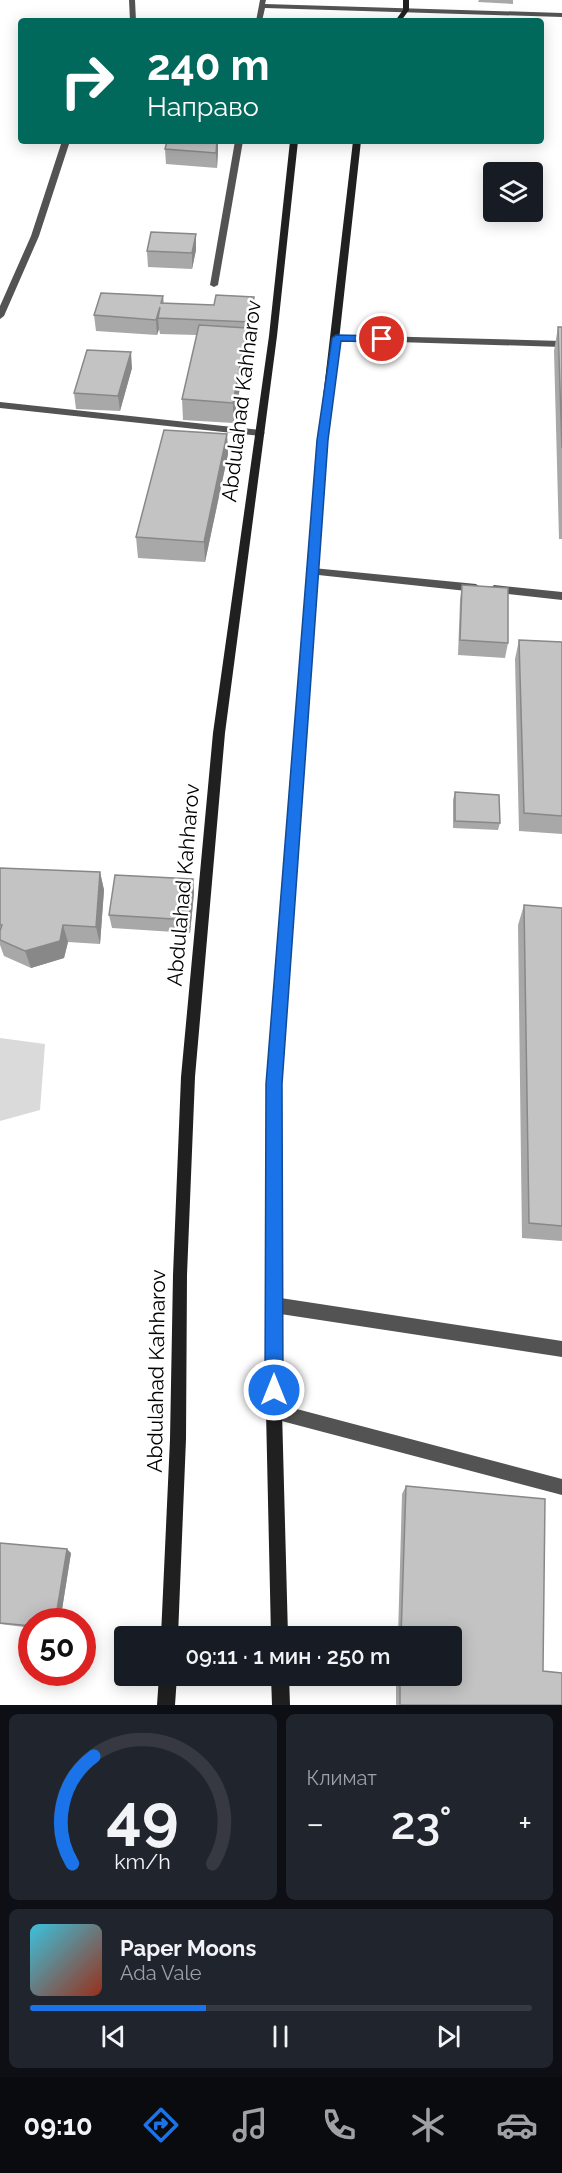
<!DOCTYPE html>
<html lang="ru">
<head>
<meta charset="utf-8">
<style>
	body { margin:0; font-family:Raleway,sans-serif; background:#20242c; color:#f1f3f6; height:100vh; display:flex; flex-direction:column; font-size:22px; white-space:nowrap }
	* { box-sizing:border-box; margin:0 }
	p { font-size:20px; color:#9ea1a6 }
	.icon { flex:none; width:33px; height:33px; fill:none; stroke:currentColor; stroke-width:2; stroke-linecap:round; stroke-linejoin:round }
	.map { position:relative; height:1705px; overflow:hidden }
	.sheet { display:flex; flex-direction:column; gap:9px; padding:9px; background:#0d0f14; flex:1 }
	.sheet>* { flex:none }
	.guide { position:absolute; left:18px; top:18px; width:526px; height:126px; border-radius:6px; box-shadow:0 3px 15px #0003; background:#00695c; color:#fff; overflow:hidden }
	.buttons { position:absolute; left:483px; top:162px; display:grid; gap:12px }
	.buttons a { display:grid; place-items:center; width:60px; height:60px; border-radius:6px; background:#171b24; box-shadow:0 3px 15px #0003; font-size:30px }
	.speed { position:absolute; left:18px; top:1608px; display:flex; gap:12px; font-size:30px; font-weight:700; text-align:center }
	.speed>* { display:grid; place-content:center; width:78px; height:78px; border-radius:50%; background:#171b24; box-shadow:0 3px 15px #0003; line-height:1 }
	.speed .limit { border:9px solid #d22; background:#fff; color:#111 }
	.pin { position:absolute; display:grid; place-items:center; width:51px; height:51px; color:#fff; margin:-26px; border:3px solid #fff; border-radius:50%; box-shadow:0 2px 6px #0007 }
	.me { position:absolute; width:66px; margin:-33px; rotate:0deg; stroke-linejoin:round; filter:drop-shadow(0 0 4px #0008) }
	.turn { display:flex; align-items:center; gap:21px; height:126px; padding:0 30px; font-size:27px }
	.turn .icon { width:78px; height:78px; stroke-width:2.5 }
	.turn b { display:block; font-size:42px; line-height:51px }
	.big { font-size:45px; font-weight:600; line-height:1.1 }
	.sheet .widget { flex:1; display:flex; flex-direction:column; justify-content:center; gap:9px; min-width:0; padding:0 21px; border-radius:9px; background:#20242c }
	.sheet .dial { align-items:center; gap:0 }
	.dial svg { height:156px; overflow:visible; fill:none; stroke:#363941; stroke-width:7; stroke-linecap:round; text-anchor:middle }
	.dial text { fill:#f1f3f6; stroke:none }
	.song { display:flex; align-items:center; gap:18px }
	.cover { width:72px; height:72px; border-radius:9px; background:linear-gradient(135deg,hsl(190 70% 55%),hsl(10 70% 35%)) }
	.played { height:6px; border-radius:3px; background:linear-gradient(90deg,#1a73e8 35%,#363941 35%) }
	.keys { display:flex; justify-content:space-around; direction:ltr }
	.heat { display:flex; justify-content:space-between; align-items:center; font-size:33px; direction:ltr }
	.sheet .tiles { flex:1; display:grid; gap:9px; grid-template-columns:1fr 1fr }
	.widget:last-child { grid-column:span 2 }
	.trip { position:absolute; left:114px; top:1626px; width:348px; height:60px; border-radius:6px; background:#171b24; box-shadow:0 3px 15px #0003; font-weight:600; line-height:60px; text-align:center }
	.tab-bar { display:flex; height:96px; justify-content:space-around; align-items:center; background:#090b0e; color:#9ea1a6 }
	.tab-bar .icon { width:42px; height:42px }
	.tab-bar .selected { color:#1a73e8 }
	.tab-bar b { font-size:27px; color:#f1f3f6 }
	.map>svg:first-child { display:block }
	.green { fill:#dadada }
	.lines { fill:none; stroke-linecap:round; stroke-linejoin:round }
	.lane { fill:#535353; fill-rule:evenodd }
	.street { fill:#535353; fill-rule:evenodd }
	.secondary { fill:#202020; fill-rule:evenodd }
	.wall { fill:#a8a8a8 }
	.shaded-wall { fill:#888 }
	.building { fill:#c3c3c3; stroke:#888; stroke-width:1.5 }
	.route { fill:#1a73e8; stroke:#114b97; stroke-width:1.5 }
	.labels { text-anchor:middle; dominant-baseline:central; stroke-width:5; stroke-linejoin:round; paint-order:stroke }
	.street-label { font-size:21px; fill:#000; stroke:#fff }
</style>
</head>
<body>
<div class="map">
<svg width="562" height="1705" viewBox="0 0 562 1705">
	<rect width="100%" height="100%" fill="#fff"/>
	<path class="green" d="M0,1038L45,1044L40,1110L0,1121Z"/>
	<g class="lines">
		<path class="lane" d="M336,335L562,341V347L333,340V336Z
			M313,568L476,584L481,588L476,592L309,574L308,572Z
			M494,585L562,592V600L490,592L489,589Z"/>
		<path class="street" d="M129,0H135L136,21H130Z
			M260,0H266L265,4L562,13V17L265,8L262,21H256Z
			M62,141H70L39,236L4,316L0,319V306L31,236Z
			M235,141H243L218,285L214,287L210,285Z
			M0,402L260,430L265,433L260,436L0,408Z
			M274,1297L562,1341V1357L274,1313L269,1310L266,1305L269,1300Z
			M274,1403L562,1479V1495L274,1419L268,1417L266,1411L268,1405Z"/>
		<path class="secondary" d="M403,0H409V10L401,21H395L403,10Z
			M290,141H298L277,336L225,733L195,1077L187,1275L186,1439L178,1636H161L170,1439L173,1275L181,1077L213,733L269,336Z
			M353,141H361L328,440L281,1084L282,1411L288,1636H271L266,1411L267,1084L318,440Z
			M159,1676H177L175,1705H157Z
			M271,1676H289L290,1705H272Z"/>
	</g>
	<path class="wall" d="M479,0H513V4L478,2Z
		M167,141H218V150L217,168L166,164L165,149Z
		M196,234V250L192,269L148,267L147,251Z
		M163,296L164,303L254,312L250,338H248V348L233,423L183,420L182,399L197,335L160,334L159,329L157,335L96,331L94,315Z
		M558,327H562V539H559L554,351Z
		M132,368L120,411L76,409L74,393Z
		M227,436L228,454L205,562L138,558L136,537Z
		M462,585L508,643L505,658L458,655L460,600Z
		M519,640L562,642V834L519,831L515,659Z
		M455,792L500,823L498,830L453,828V800Z
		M0,868L100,872L104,890L100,944L68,942L64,958L31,968L4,956L0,945Z
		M193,879L194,893L190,933L112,928L109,915Z
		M524,905L562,908V1241L522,1238L518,925Z
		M406,1486L543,1671L562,1705H396V1676H452V1636H398L402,1494Z
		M0,1543L71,1553L60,1622H32V1628L0,1624Z"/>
	<path class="shaded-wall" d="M217,141H218V150L217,168L216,153Z
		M196,234V250L192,269V253Z
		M254,297V312L250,338V322Z
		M160,307L158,318L159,329L157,335L156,320Z
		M247,328L248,348L233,423V403Z
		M131,352L132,368L120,411L118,396Z
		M227,434L228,454L205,562L204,542Z
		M100,872L104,890L100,944L96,927Z
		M193,879L194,893L190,933L189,920Z
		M63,925L68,942L64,958L31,968L25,951Z
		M67,1549L71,1553L60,1622H55Z"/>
	<path class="building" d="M167,141H217L216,153L165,149Z
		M151,232L196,234L192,253L147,251Z
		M101,293L163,296L161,303L214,305L216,295L254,297L250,322L158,318L160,307L156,320L94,315Z
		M199,325L247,328L233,403L182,399Z
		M558,327H562V448Z
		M87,350L131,352L118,396L74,393Z
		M164,430L227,434L204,542L136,537Z
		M462,585L508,588V643L460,640Z
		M519,640L562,642V816L524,813Z
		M455,792L499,795L500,823L455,821Z
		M0,868L100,872L96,927L63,925L60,941L25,951L0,940V931L2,925H0Z
		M115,875L193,879L189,920L109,915Z
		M524,905L562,908V1226L529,1223Z
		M406,1486L545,1499L543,1671L562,1673V1705H400V1676H452V1636H401Z
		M0,1543L67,1549L55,1622H32V1626L0,1623Z"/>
	<path class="route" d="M336,335L382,336L386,339L382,342L341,341L328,440L282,1084L283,1390L280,1396L274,1399L268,1396L265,1390L266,1084L317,440L332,338Z"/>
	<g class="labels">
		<g class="street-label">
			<text transform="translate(241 401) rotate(-83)">Abdulahad Kahharov</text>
			<text transform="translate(183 885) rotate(-85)">Abdulahad Kahharov</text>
			<text transform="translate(156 1371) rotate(-89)">Abdulahad Kahharov</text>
		</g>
	</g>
</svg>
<div class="buttons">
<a><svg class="icon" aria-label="layers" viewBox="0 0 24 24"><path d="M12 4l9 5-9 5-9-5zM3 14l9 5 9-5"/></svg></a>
</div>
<div class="speed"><div class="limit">50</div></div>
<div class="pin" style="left:382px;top:339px;background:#d93025"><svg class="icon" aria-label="arrive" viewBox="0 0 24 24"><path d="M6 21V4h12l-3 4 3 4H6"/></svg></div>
<svg class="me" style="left:274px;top:1390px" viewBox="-20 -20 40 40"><circle r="17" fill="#1a73e8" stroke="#fff" stroke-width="3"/><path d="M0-11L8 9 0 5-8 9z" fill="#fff"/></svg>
<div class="trip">09:11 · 1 мин · 250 m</div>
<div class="guide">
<div class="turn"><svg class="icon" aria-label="right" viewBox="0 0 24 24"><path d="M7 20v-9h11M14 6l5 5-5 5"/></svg><div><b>240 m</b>Направо</div></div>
</div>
</div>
<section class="sheet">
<div class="tiles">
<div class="widget dial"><svg viewBox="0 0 100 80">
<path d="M14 69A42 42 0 1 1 86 69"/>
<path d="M14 69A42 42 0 0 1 25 14" stroke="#1a73e8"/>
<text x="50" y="56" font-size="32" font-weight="700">49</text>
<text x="50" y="72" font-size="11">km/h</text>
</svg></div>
<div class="widget"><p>Климат</p>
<div class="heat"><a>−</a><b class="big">23°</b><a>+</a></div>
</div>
<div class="widget">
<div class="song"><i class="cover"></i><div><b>Paper Moons</b><p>Ada Vale</p></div></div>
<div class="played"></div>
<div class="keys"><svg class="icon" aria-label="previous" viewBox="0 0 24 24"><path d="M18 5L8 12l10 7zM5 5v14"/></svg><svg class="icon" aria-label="pause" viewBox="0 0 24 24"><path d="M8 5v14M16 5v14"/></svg><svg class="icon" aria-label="next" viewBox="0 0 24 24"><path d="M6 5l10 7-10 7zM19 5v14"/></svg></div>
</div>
</div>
</section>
<nav class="tab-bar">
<b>09:10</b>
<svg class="icon selected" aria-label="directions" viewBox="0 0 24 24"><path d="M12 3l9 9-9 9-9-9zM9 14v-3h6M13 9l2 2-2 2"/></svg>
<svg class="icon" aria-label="music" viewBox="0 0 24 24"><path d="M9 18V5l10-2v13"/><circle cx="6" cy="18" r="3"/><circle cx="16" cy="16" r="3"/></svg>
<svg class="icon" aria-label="phone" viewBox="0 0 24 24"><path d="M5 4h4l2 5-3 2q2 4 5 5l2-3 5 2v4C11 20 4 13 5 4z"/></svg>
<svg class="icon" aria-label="climate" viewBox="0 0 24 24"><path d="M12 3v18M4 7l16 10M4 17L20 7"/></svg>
<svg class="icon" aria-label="car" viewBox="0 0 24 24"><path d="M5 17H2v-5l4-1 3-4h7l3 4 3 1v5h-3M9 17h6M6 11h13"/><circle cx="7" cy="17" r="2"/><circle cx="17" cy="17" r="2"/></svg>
</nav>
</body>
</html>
